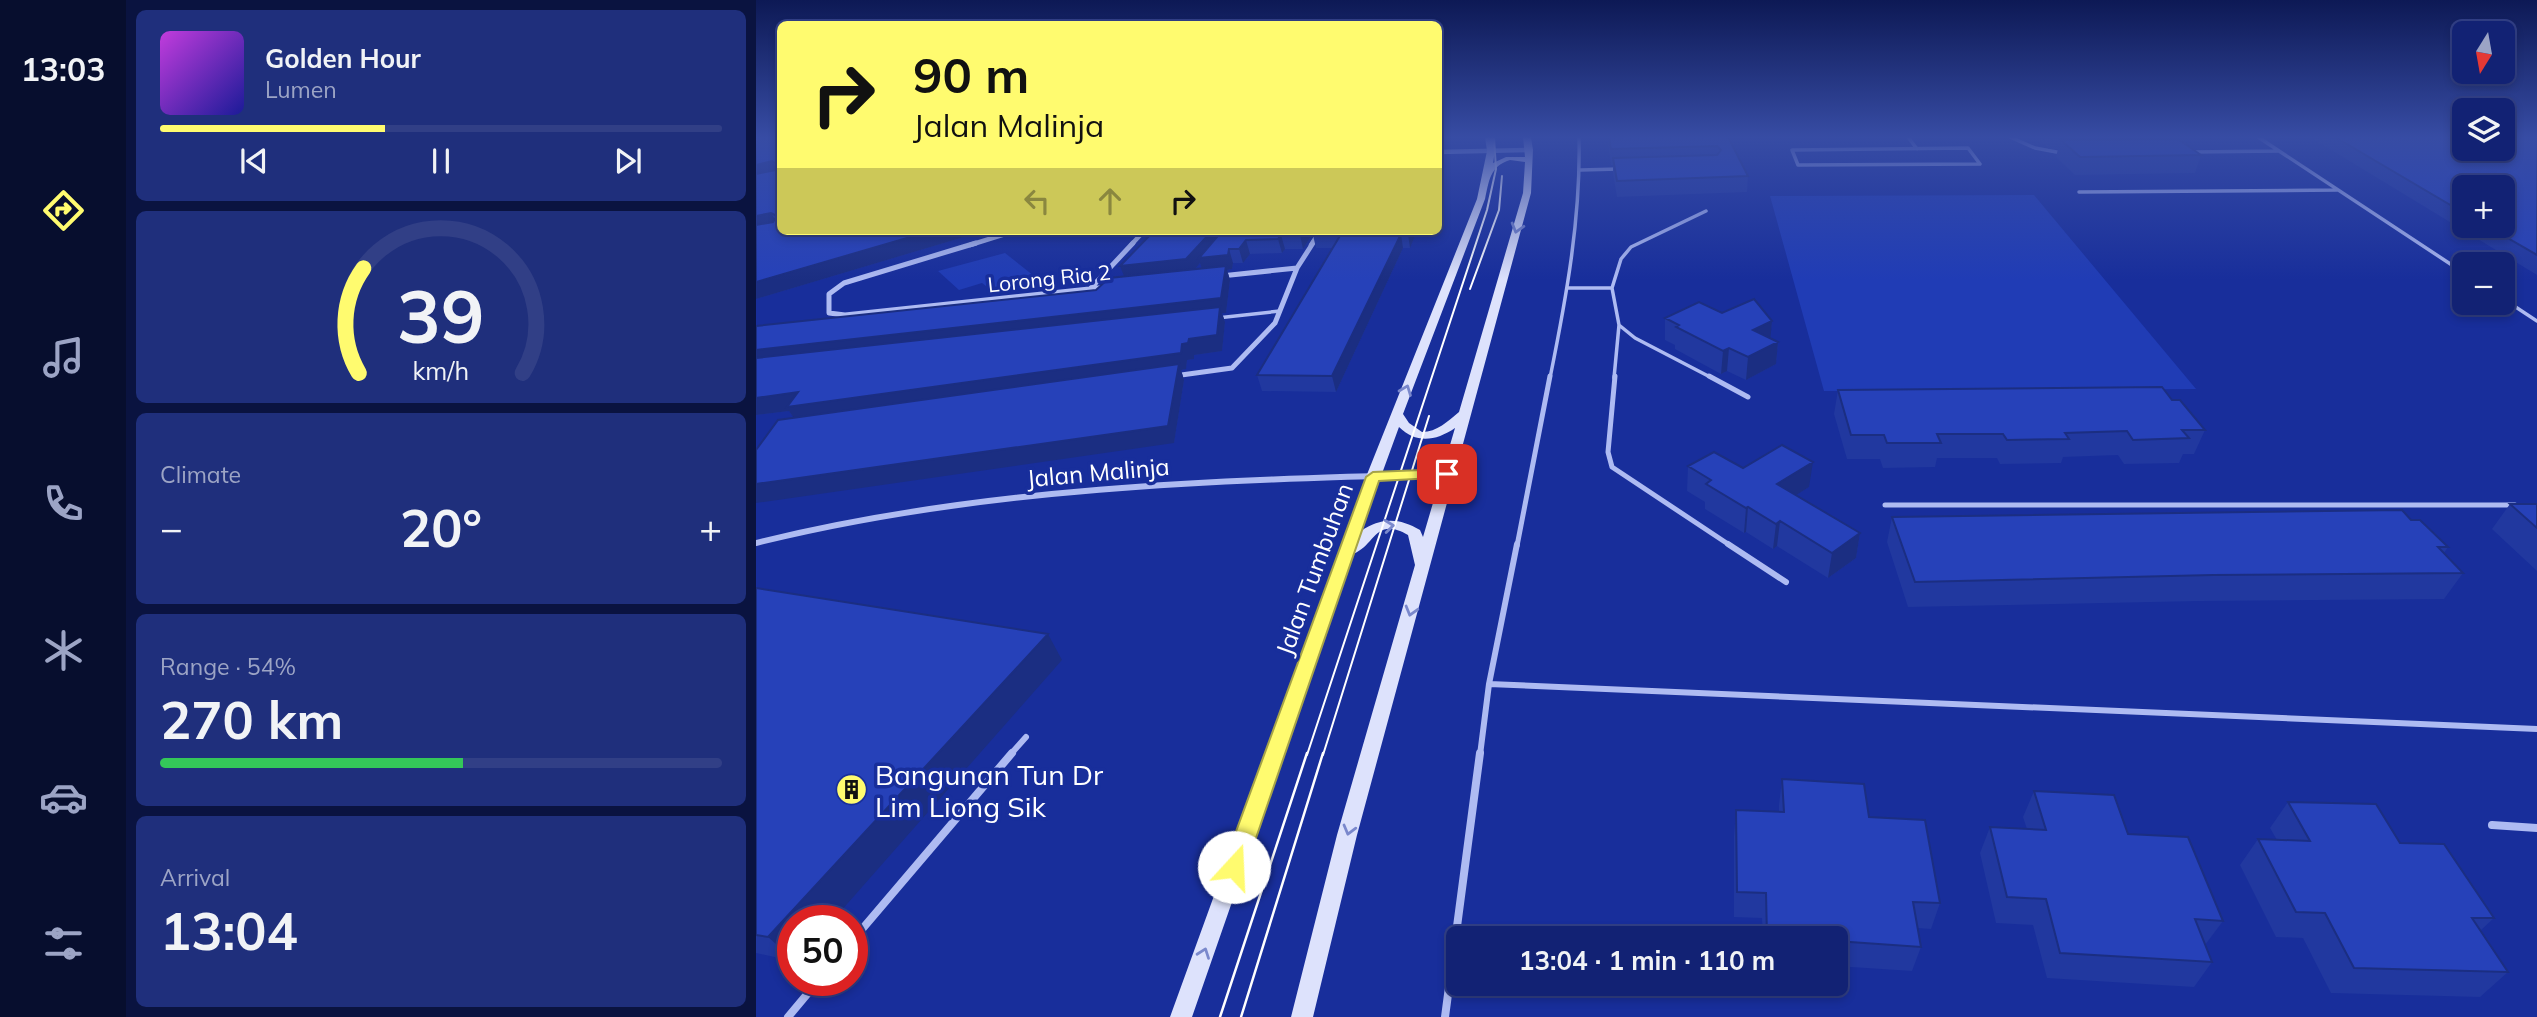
<!DOCTYPE html>
<html lang="en">
<head>
<meta charset="utf-8">
<style>
	body { margin:0; font-family:Mulish,sans-serif; background:#1f2f7c; color:#f1f3f6; height:100vh; display:flex; flex-direction:column; font-size:26px; white-space:nowrap }
	* { box-sizing:border-box; margin:0 }
	p { font-size:23px; color:#9ca4c5 }
	.icon { flex:none; width:38px; height:38px; fill:none; stroke:currentColor; stroke-width:2; stroke-linecap:round; stroke-linejoin:round }
	.map { position:relative; flex:1; overflow:hidden }
	.sheet { display:flex; flex-direction:column; gap:10px; padding:10px; background:#0a1340; width:630px }
	.sheet>* { flex:none }
	.top-card { position:absolute; left:21px; top:21px; width:665px; height:214px; border-radius:10px; box-shadow:0 4px 10px #0003,0 0 0 2px #313f86; background:#fffb6f; color:#111; overflow:hidden }
	.needle { width:46px; rotate:191deg }
	.controls { position:absolute; left:1696px; top:21px; display:grid; gap:14px }
	.controls a { display:grid; place-items:center; width:63px; height:63px; border-radius:10px; background:#122274; box-shadow:0 4px 10px #0003,0 0 0 2px #313f86; font-size:35px }
	.speed { position:absolute; left:21px; top:905px; display:flex; gap:14px; font-size:35px; font-weight:700; text-align:center }
	.speed>* { display:grid; place-content:center; width:91px; height:91px; border-radius:50%; background:#122274; box-shadow:0 4px 10px #0003,0 0 0 2px #313f86; line-height:1 }
	.speed .limit { border:10px solid #d22; background:#fff; color:#111 }
	.pin { position:absolute; display:grid; place-items:center; width:60px; height:60px; color:#fff; margin:-30px; border-radius:14px; box-shadow:0 4px 10px #0006 }
	.me { position:absolute; width:77px; margin:-38px; rotate:20deg; stroke-linejoin:round; filter:drop-shadow(0 0 5px #0008) }
	.turn { display:flex; align-items:center; gap:24px; height:147px; padding:0 21px; font-size:32px }
	.turn .icon { width:91px; height:91px; stroke-width:2.5 }
	.turn b { display:block; font-size:49px; line-height:60px }
	.lanes { display:flex; align-items:center; height:66px; padding:0 21px; background:#0003; justify-content:center; gap:35px; direction:ltr }
	.lanes .off { opacity:.35 }
	.big { font-size:52px; font-weight:700; line-height:1.1 }
	.sheet .tile { flex:1; display:flex; flex-direction:column; justify-content:center; gap:10px; min-width:0; padding:0 24px; border-radius:10px; background:#1f2f7c }
	.sheet .dial { align-items:center; gap:0 }
	.dial svg { height:182px; overflow:visible; fill:none; stroke:#313f86; stroke-width:7; stroke-linecap:round; text-anchor:middle }
	.dial text { fill:#f1f3f6; stroke:none }
	.song { display:flex; align-items:center; gap:21px }
	.cover { width:84px; height:84px; border-radius:10px; background:linear-gradient(135deg,hsl(290 70% 55%),hsl(240 70% 35%)) }
	.played { height:7px; border-radius:4px; background:linear-gradient(90deg,#fffb6f 40%,#313f86 40%) }
	.keys { display:flex; justify-content:space-around; direction:ltr }
	.heat { display:flex; justify-content:space-between; align-items:center; font-size:38px; direction:ltr }
	.charge { height:10px; border-radius:5px; background:linear-gradient(90deg,#34c759 54%,#313f86 0) }
	.trip { position:absolute; left:690px; top:926px; width:402px; height:70px; border-radius:10px; background:#122274; box-shadow:0 4px 10px #0003,0 0 0 2px #313f86; font-weight:700; line-height:70px; text-align:center }
	main { display:flex; flex:1; min-height:0 }
	.dock { display:flex; flex-direction:column; width:126px; justify-content:space-around; align-items:center; background:#070e2e; color:#9ca4c5 }
	.dock .icon { width:49px; height:49px }
	.dock .on { color:#fffb6f }
	.dock b { font-size:32px; color:#f1f3f6 }
	.map>svg:first-child { display:block }
	.green { fill:#203cb5 }
	.lines { fill:none; stroke-linecap:round; stroke-linejoin:round }
	.lane-far3 { stroke:#aebbf2; stroke-width:3.5 }
	.lane-far2 { stroke:#aebbf2; stroke-width:5 }
	.lane-far1 { stroke:#aebbf2; stroke-width:6 }
	.lane { stroke:#aebbf2; stroke-width:8 }
	.street-far2 { stroke:#aebbf2; stroke-width:4.5 }
	.street-far1 { stroke:#aebbf2; stroke-width:5 }
	.street { stroke:#aebbf2; stroke-width:6 }
	.secondary { fill:#dde2fc; fill-rule:evenodd }
	.tram-far1 { stroke:#fff; stroke-width:2 }
	.tram { stroke:#fff; stroke-width:2.5 }
	.wall { fill:#21389f; fill-rule:evenodd }
	.shaded-wall { fill:#1b2e82 }
	.building { fill:#2641b9; stroke:#1b2e82; stroke-width:2 }
	.oneway { stroke:#7a88cc }
	.route { fill:#fffb6f; stroke:#a6a348; stroke-width:2 }
	.labels { text-anchor:middle; dominant-baseline:central; stroke-width:7; stroke-linejoin:round; paint-order:stroke }
	.far-street-label { font-size:21px; fill:#fff; stroke:#182e9b }
	.street-label { font-size:24px; fill:#fff; stroke:#182e9b }
	.near-poi-label { font-size:28px; fill:#fff; stroke:#182e9b; text-anchor:start }
</style>
</head>
<body>
<main>
<nav class="dock">
<b>13:03</b>
<svg class="icon on" aria-label="directions" viewBox="0 0 24 24"><path d="M12 3l9 9-9 9-9-9zM9 14v-3h6M13 9l2 2-2 2"/></svg>
<svg class="icon" aria-label="music" viewBox="0 0 24 24"><path d="M9 18V5l10-2v13"/><circle cx="6" cy="18" r="3"/><circle cx="16" cy="16" r="3"/></svg>
<svg class="icon" aria-label="phone" viewBox="0 0 24 24"><path d="M5 4h4l2 5-3 2q2 4 5 5l2-3 5 2v4C11 20 4 13 5 4z"/></svg>
<svg class="icon" aria-label="climate" viewBox="0 0 24 24"><path d="M12 3v18M4 7l16 10M4 17L20 7"/></svg>
<svg class="icon" aria-label="car" viewBox="0 0 24 24"><path d="M5 17H2v-5l4-1 3-4h7l3 4 3 1v5h-3M9 17h6M6 11h13"/><circle cx="7" cy="17" r="2"/><circle cx="17" cy="17" r="2"/></svg>
<svg class="icon" aria-label="filters" viewBox="0 0 24 24"><path d="M4 7h16M4 17h16"/><circle cx="9" cy="7" r="2"/><circle cx="15" cy="17" r="2"/></svg>
</nav>
<section class="sheet">
<div class="tile">
<div class="song"><i class="cover"></i><div><b>Golden Hour</b><p>Lumen</p></div></div>
<div class="played"></div>
<div class="keys"><svg class="icon" aria-label="previous" viewBox="0 0 24 24"><path d="M18 5L8 12l10 7zM5 5v14"/></svg><svg class="icon" aria-label="pause" viewBox="0 0 24 24"><path d="M8 5v14M16 5v14"/></svg><svg class="icon" aria-label="next" viewBox="0 0 24 24"><path d="M6 5l10 7-10 7zM19 5v14"/></svg></div>
</div>
<div class="tile dial"><svg viewBox="0 0 100 80">
<path d="M14 69A42 42 0 1 1 86 69"/>
<path d="M14 69A42 42 0 0 1 16 23" stroke="#fffb6f"/>
<text x="50" y="56" font-size="32" font-weight="700">39</text>
<text x="50" y="72" font-size="11">km/h</text>
</svg></div>
<div class="tile"><p>Climate</p>
<div class="heat"><a>−</a><b class="big">20°</b><a>+</a></div>
</div>
<div class="tile"><p>Range · 54%</p><b class="big">270 km</b><div class="charge"></div></div>
<div class="tile"><p>Arrival</p><b class="big">13:04</b></div>
</section>
<div class="map">
<svg width="1781" height="1017" viewBox="0 0 1781 1017">
	<rect width="100%" height="100%" fill="#182e9b"/>
	<path class="green" d="M1278,195L1440,389L1068,391L1014,196Z
		M249,253L278,276L234,289L226,283L203,290L182,271Z"/>
	<g class="lines">
		<path class="lane-far3" d="M1152,137L1161,149
			M1254,137L1279,148L1306,153
			M1502,137L1708,273
			M1212,148L1224,164L1042,165L1036,150Z
			M1435,152L1522,151
			M824,170L863,169
			M1323,192L1581,190
			M812,288H856
			M1746,298L1781,321
			M461,318L524,311
			M863,325L879,338L956,378
			M794,378C810,299 825,218 823,137
			M858,378L863,325L856,288L865,259L875,247L950,211"/>
		<path class="lane-far2" d="M859,376L852,452L856,467L975,546
			M953,376L992,397
			M1129,505H1759
			M761,546L794,376"/>
		<path class="lane-far1" d="M972,544L1030,582
			M733,684L1781,729
			M254,755L270,737
			M724,755L733,684L761,544"/>
		<path class="lane" d="M1736,825L1781,828
			M96,941L256,753
			M32,1017L63,980
			M689,1017L724,753"/>
		<path class="street-far2" d="M682,152L773,150
			M214,245L259,231
			M375,245L388,231
			M555,245L564,231"/>
		<path class="street-far1" d="M220,243L88,283L73,294V313L89,315L352,287
			M465,276L541,268
			M334,289L377,243
			M418,376L476,368L519,323L541,268L557,243"/>
		<path class="street" d="M0,543C225,487 460,480 691,474"/>
		<path class="secondary" d="M729,137H737L739,151L737,163L750,157H769L767,137H775L777,150L775,193L601,835L557,1017H535L581,835L659,565L652,535C619,516 619,546 597,554L436,1017H414L610,477L721,199L731,151ZM754,160L769,162L767,193L703,412C692,421 681,432 666,432L653,423L647,414L729,199C733,181 734,166 754,160ZM643,427C660,444 680,441 699,428L667,537L664,530C644,518 625,517 605,531Z"/>
		<path class="tram-far1" d="M714,289L743,210L746,176
			M551,755L731,210L740,169L738,137
			M567,755L673,416"/>
		<path class="tram" d="M464,1017L551,753
			M485,1017L567,753"/>
	</g>
	<path class="wall" d="M0,137L228,231L0,299Z
		M851,137H972L992,176L991,192L861,197L857,173V165H855Z
		M1280,137H1408L1407,139L1445,155L1439,173L1319,175L1300,157L1302,149H1293Z
		M1554,137H1781V275ZM1708,187L1746,226H1708Z
		M398,231H558L547,249H529L526,253L494,254L487,263H477L476,269L471,270L474,280L470,313H466L469,322L466,351L438,355V359L431,360L430,369L425,370L428,380L418,443L38,418L33,411L0,415V326L340,290L368,276ZM444,263L446,268L439,269Z
		M661,231L654,248H647L580,392L506,391L501,375L577,248H560L557,235Z
		M966,313L1016,321L1014,338L1022,342L1020,364L990,380L971,371L965,374L919,349V345L909,340V318Z
		M1082,390L1416,400L1449,430L1438,454H1427L1423,463L1368,464L1362,455L1307,457L1305,463L1244,464L1241,458H1181L1179,467L1127,468L1124,459H1091L1078,414Z
		M932,466L987,468L1053,487L1040,495L1104,533L1100,558L1072,578L1021,546L1017,549L990,532L988,533L949,509V502L931,491Z
		M1754,504H1781V571L1736,529Z
		M1136,517L1655,520L1692,547L1688,553L1707,573L1688,599L1444,601L1152,607L1131,542Z
		M0,588L306,660L37,920V961L0,953Z
		M1026,779L1113,817L1184,903L1175,929L1162,928L1165,947L1156,971L1080,966V938H1007L1006,918L978,917V836L980,810L1023,812V805Z
		M1278,791L1372,834L1467,921L1449,945L1456,962L1438,987L1291,978L1277,925L1240,923L1224,853L1234,827L1271,829L1267,817Z
		M1532,802L1644,843L1738,918L1725,930L1752,972L1724,997L1575,993L1547,938L1520,937L1484,865L1502,839L1521,840L1514,828Z"/>
	<path class="shaded-wall" d="M685,153L687,166L682,177V160Z
		M16,161L23,173L0,179V165Z
		M15,213L23,226L0,232V216Z
		M175,231H228L0,299V282Z
		M456,231H472L473,249L477,263L476,269L471,270L474,280L470,313H466L469,322L466,351L438,355V359L431,360L430,369L425,370L428,380L418,443L0,503V484L42,424L33,411L0,415V398L42,392L425,353L0,367V350L447,272L444,263L435,274L370,281L364,266Z
		M546,231H558L547,249L544,235Z
		M653,231H661L654,248L652,234Z
		M645,234L647,248L580,392L576,376Z
		M525,235L529,249L526,253L522,239Z
		M490,240L494,254L487,263L483,249Z
		M1016,321L1014,343L997,330Z
		M1022,342L1020,364L990,380L992,357Z
		M973,348L971,371L965,374L967,351Z
		M1057,462L1053,487L1018,509L1021,484Z
		M992,507L990,532L988,533L990,508Z
		M1024,521L1021,546L1017,549L1020,524Z
		M1104,533L1100,558L1072,578L1076,553Z
		M292,634L306,660L77,920H37V959L12,937Z"/>
	<path class="building" d="M0,137H24V231H175L0,282V225L17,222L21,216L15,213L0,216V174L19,170L22,165L16,161L0,165Z
		M853,137H972L992,176L861,181L857,158L961,155L965,150L961,146L855,149Z
		M1579,137H1708V149H1746V137H1781V255L1731,226H1746V187H1708V213Z
		M1422,139L1445,155L1324,157L1305,140Z
		M398,231H456L430,259L364,266Z
		M466,231H546L544,235H525L522,239L490,240L483,249H473L472,255L443,258Z
		M559,231H653L652,234H645L576,376L501,375L585,234L557,235Z
		M470,266L465,298L0,350V326L340,290L353,278Z
		M998,299L1016,321L997,330L1022,342L992,357L973,348L967,351L920,327L923,325L909,318L943,302L966,313Z
		M464,307L461,335L433,339L432,343L426,344L425,353L31,407L42,392L0,398V358Z
		M423,364L412,426L0,484V450L22,420Z
		M1406,387L1416,400H1424L1449,430H1426L1433,438L1377,440L1371,431L1309,433L1313,439L1251,440L1247,434H1181L1185,443H1131L1128,435H1095L1082,390Z
		M1026,445L1057,462L1021,484L1104,533L1076,553L1024,521L1020,524L992,507L990,508L950,484L955,480L932,466L958,452L987,468Z
		M1754,504H1781V528Z
		M1646,510L1655,520H1664L1692,547H1682L1707,573L1457,575L1159,582L1136,517Z
		M0,588L292,634L12,937L0,935Z
		M1026,779L1108,784L1113,817L1169,820L1184,903L1157,902L1165,947L1080,941V938L1011,937L1010,893L981,892L980,810L1028,812Z
		M1278,791L1358,795L1372,834L1432,837L1467,921L1439,919L1456,962L1304,953L1290,899L1251,897L1234,827L1290,830Z
		M1532,802L1620,804L1644,843L1688,844L1738,918H1716L1752,972L1598,968L1569,913L1540,912L1502,839L1554,841Z"/>
	<defs><path id="oneway-chevron" d="M-2-3.5L2.5 0L-2 3.5" fill="none" stroke-width="1.6" stroke-linecap="round" stroke-linejoin="round" transform="scale(1.75)"/></defs>
	<g class="oneway">
		<use href="#oneway-chevron" transform="translate(761 228) rotate(106)"/>
		<use href="#oneway-chevron" transform="translate(650 390) rotate(-69)"/>
		<use href="#oneway-chevron" transform="translate(633 526) rotate(-6)"/>
		<use href="#oneway-chevron" transform="translate(655 611) rotate(106)"/>
		<use href="#oneway-chevron" transform="translate(593 830) rotate(105)"/>
		<use href="#oneway-chevron" transform="translate(448 953) rotate(-70)"/>
	</g>
	<linearGradient id="sky" x2="0" y2="1"><stop stop-color="#0d1955"/><stop offset="0.49" stop-color="#374ca4"/><stop offset="1" stop-color="#374ca4" stop-opacity="0"/></linearGradient>
	<rect width="1781" height="280" fill="url(#sky)"/>
	<path class="route" d="M691,469L696,470L698,474L696,477L623,481L490,867L486,875L478,878L470,875L467,867L610,477L617,472Z"/>
	<defs>
		<symbol id="building-disc" viewBox="-11 -11 22 22"><circle r="9.5" fill="#fffb6f" stroke="#182e9b"/><path d="M-4-6H4V6H1V3H-1V6H-4ZM-2.5-4.3h1.7v1.8h-1.7ZM.8-4.3h1.7v1.8H.8ZM-2.5-1h1.7V.8h-1.7ZM.8-1h1.7V.8H.8Z" fill="#111"/></symbol>
	</defs>
	<g fill-rule="evenodd">
		<use href="#building-disc" x="78" y="772" width="35" height="35"/>
	</g>
	<g class="labels">
		<g class="far-street-label">
			<text transform="translate(293 278) rotate(-6)">Lorong Ria 2</text>
		</g>
		<g class="street-label">
			<text transform="translate(342 472) rotate(-5)">Jalan Malinja</text>
			<text transform="translate(558 569) rotate(-70)">Jalan Tumbuhan</text>
		</g>
		<g class="near-poi-label">
			<text x="119" y="774">Bangunan Tun Dr<tspan x="119" dy="32">Lim Liong Sik</tspan></text>
		</g>
	</g>
</svg>
<div class="controls">
<a><svg class="needle" viewBox="-14 -14 28 28"><path d="M0-13l5 13h-10z" fill="#e53935"/><path d="M0 13l5-13h-10z" fill="#9ca4c5"/></svg></a>
<a><svg class="icon" aria-label="layers" viewBox="0 0 24 24"><path d="M12 4l9 5-9 5-9-5zM3 14l9 5 9-5"/></svg></a>
<a>+</a>
<a>−</a>
</div>
<div class="speed"><div class="limit">50</div></div>
<div class="pin" style="left:691px;top:474px;background:#d93025"><svg class="icon" aria-label="arrive" viewBox="0 0 24 24"><path d="M6 21V4h12l-3 4 3 4H6"/></svg></div>
<svg class="me" style="left:478px;top:867px" viewBox="-20 -20 40 40"><circle r="19" fill="#fff"/><path d="M0-13L10 11 0 6-10 11z" fill="#fffb6f"/></svg>
<div class="trip">13:04 · 1 min · 110 m</div>
<div class="top-card">
<div class="turn"><svg class="icon" aria-label="right" viewBox="0 0 24 24"><path d="M7 20v-9h11M14 6l5 5-5 5"/></svg><div><b>90 m</b>Jalan Malinja</div></div>
<div class="lanes"><svg class="icon off" aria-label="left" viewBox="0 0 24 24"><path d="M17 20v-9H6M10 6l-5 5 5 5"/></svg><svg class="icon off" aria-label="ahead" viewBox="0 0 24 24"><path d="M12 20V5M6 11l6-6 6 6"/></svg><svg class="icon" aria-label="right" viewBox="0 0 24 24"><path d="M7 20v-9h11M14 6l5 5-5 5"/></svg></div>
</div>
</div>
</main>
</body>
</html>
